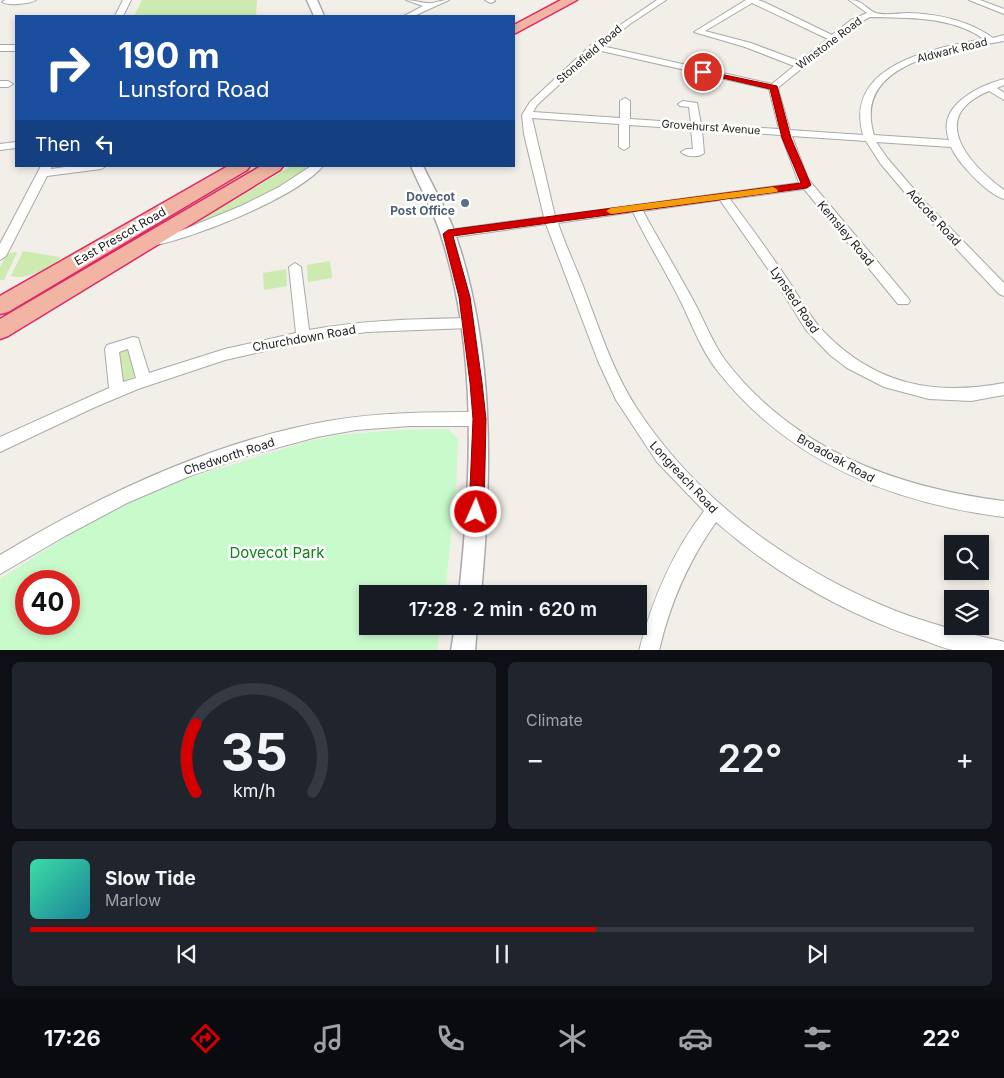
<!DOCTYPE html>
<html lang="en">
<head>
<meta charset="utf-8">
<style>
	body { margin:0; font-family:Inter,sans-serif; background:#20242c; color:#f1f3f6; height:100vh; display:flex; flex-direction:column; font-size:19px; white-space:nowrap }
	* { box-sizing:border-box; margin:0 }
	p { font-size:16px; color:#9ea1a6 }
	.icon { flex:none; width:28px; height:28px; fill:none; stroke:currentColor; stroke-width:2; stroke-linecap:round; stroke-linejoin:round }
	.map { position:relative; height:650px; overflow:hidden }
	.drawer { display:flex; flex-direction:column; gap:12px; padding:12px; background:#0d0f14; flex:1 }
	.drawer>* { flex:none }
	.guide { position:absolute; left:15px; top:15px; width:500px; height:152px; border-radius:0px; box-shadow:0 2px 8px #0003; background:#1a4fa0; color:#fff; overflow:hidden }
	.fabs { position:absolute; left:944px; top:535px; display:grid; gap:10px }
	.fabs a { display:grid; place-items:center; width:45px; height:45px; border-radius:0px; background:#171b24; box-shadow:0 2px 8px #0003; font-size:25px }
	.speed { position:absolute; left:15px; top:570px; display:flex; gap:10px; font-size:25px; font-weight:700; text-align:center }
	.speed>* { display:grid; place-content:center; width:65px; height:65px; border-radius:50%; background:#171b24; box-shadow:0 2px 8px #0003; line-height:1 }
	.speed .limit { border:8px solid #d22; background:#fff; color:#111 }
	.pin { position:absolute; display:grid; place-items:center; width:42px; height:42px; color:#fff; margin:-21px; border:2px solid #fff; border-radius:50%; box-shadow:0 1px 5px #0007 }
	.me { position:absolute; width:55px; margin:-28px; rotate:2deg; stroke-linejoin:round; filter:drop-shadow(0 0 4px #0008) }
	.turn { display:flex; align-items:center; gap:18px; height:105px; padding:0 20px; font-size:22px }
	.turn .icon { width:65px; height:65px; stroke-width:2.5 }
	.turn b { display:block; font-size:35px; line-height:42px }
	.then { display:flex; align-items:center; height:48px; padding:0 20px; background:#0003; gap:10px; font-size:19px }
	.big { font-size:38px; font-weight:600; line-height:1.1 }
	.drawer .widget { flex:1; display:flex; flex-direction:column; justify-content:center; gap:8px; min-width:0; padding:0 18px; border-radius:8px; background:#20242c }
	.drawer .dial { align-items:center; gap:0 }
	.dial svg { height:130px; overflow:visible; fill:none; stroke:#363941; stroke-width:7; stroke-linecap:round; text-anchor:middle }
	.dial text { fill:#f1f3f6; stroke:none }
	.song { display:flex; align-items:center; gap:15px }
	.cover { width:60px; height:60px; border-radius:8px; background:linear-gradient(135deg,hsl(160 70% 55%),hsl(190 70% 35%)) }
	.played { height:5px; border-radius:2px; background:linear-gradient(90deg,#d40000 60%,#363941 60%) }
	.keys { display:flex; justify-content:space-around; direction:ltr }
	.heat { display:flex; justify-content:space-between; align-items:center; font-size:28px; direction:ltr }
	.drawer .tiles { flex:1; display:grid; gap:12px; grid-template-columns:1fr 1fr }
	.widget:last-child { grid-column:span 2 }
	.trip { position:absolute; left:359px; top:585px; width:288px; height:50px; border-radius:0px; background:#171b24; box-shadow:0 2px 8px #0003; font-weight:600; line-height:50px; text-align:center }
	.tabs { display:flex; height:80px; justify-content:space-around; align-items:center; background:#090b0e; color:#9ea1a6 }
	.tabs .icon { width:35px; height:35px }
	.tabs .current { color:#d40000 }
	.tabs b { font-size:22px; color:#f1f3f6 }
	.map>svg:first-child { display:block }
	.grass { fill:#cdebb0 }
	.park { fill:#c8facc; fill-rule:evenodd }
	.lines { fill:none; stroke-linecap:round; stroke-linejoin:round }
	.minor-casing { stroke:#a9a9a9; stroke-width:2 }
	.tertiary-casing { stroke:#a9a9a9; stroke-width:3 }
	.trunk-casing { stroke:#dc2a67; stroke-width:3 }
	.minor { fill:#fff; fill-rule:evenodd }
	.tertiary { fill:#fff; fill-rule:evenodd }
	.trunk { fill:#f2b4a3; fill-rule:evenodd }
	.route { fill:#d40000; stroke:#8a0000 }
	.slow { fill:#f59e0b }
	.service-dot { fill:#5c6f8a; stroke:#fff; stroke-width:2 }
	.labels { text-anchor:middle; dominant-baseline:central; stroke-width:5; stroke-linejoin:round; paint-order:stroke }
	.far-street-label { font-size:11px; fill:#222; stroke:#fff }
	.service-label { font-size:12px; font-weight:bold; fill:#4e5e75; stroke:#fff; text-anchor:end }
	.street-label { font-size:12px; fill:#222; stroke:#fff }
	.near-park-label { font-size:15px; fill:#0c8416; stroke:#fff }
</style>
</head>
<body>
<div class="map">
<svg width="1004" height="651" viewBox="0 0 1004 651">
	<rect width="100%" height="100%" fill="#f2efe9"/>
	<path class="grass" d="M142,0H257L256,16H134Z
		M255,166H266L14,316L7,311Z
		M291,166H311C273,198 224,214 178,233Z
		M23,251L59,257L61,258C48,268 27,281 11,276Z
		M16,252L17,253L4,280H0V267L7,254Z
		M330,261L332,278L308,282L307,265Z
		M286,269L287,286L264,290L263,273Z
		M133,346L139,375L120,382L116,352Z"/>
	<path class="park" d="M448,429L458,439L456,487L445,594H368V626H440L437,650L0,651V579L85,525L115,508L166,485L305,442L339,435L398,430ZM26,581H69V624H26Z"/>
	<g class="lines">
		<defs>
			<path id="minor" d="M5,0H36C29,4 9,6 2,2Z
				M123,0H131L123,16H115Z
				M406,0C413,0 426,4 432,3C438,2 442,0 449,0L414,16H404L423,6Z
				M485,0H494L495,1L491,3Z
				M657,0H666L630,24L602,46L772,84L794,66L745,47L694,32L746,0H758L764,2L832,35L851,20L867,13L849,0C864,0 865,9 876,13C885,16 899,13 908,13C938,14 968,20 993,38L1004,35V41C955,50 851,60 874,135L949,140C936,106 978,86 1004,79V85L997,88L1004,93V100L989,91C926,117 969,164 1004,190V199C987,194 958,163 951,147L876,142L888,159L925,202L1004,283V296L999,294L917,207L880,163L866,141L792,136L808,179L908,298L910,301L908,304H898L804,189L730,199C751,227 771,255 790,283C801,300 811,319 825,333C876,385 935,396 1004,383V395L971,401L929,399L884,387L847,368L830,355L806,330L768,269L720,200L643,211C659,241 677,270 693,300C704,320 712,342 725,360C794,450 895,487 1004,501V517C891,503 788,462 716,369C701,349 692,325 681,302C666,272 648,243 633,212L558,223C565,244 575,265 583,286C599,327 612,370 636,407C696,500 793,570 896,611C930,624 965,633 1001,641L1004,642V651C989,651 973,651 958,651C943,649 928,641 914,637C842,612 774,573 716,522C688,562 670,603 659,651H639C652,600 672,553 704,511L657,462L616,400L598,361L546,224L448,238L442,234L448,230L544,217L524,134L522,115L530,102L591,45ZM752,3L828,39L799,61L751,43L705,31ZM870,17C909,18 951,16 984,39C935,48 843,64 863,135L790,130L778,89L780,86L857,24ZM597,50L769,89L779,129L701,124L697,103L683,101L678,104L680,106L689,107L691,123L630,119V101L625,98L620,101V118L533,112L537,105ZM532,118L619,124V147L624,150L629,147V125L691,129L693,149H686L681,152C686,157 699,158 704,153L702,130L781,135L799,183L555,216Z
				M969,0H980L1004,9V14Z
				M0,45H16V51H0Z
				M0,81H8L13,84L8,87H0Z
				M16,142V148L0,150V144Z
				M41,166H52L51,169L72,166H106L101,169L47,176L6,256L0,260V244Z
				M311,166H323C296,198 188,241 146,247L140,243L142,240L180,231L241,206L279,187Z
				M295,263L301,267L309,330C362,320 415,319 469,318L474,319L476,323L474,327L469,328L367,332L319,339L225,360L138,389L93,408L0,452V437L109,388L105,349L107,345L133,337L138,338L149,373L225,349L296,333L289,267ZM128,349L136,378L123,382L119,352Z
				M479,412L484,414L487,419L484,424L479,426H409L356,430L317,437L250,455L190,476L127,503L67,535L0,574V555C98,496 214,441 328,421C378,412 429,412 479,412Z"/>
			<path id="tertiary" d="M307,0H317L324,16H314Z
				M411,166H423C433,187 445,207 453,228C495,344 492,473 481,594H459C472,473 478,345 439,229C431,207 420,187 411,166Z
				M455,626H477L475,651H451Z"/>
			<path id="trunk" d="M561,0H577L514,34V25Z
				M228,166H250L247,170L8,312L0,314V296Z
				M261,166H283L280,170L8,336L0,339V319Z"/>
		</defs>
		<use href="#minor" class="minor-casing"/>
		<use href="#tertiary" class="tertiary-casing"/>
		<use href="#trunk" class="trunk-casing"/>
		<use href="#minor" class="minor"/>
		<use href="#tertiary" class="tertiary"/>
		<use href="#trunk" class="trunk"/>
	</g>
	<path class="route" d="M701,70L777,86L791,138L811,185L807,188L453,236L470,297L482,383L486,419L484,512L482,517L476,519L471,517L469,512L473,419L470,383L459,297L443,234L448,230L801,183L782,138L770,89L701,73Z"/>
	<path class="slow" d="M773,187L778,190L777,192L611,214L606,211L611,208Z"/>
	<circle class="service-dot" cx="465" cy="203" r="5"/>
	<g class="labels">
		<g class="far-street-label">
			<text transform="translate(829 43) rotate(-37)">Winstone Road</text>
			<text transform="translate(952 50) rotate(-14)">Aldwark Road</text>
			<text transform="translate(589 54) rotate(-41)">Stonefield Road</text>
			<text transform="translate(711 127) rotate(4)">Grovehurst Avenue</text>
		</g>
		<g class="service-label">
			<text x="455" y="196">Dovecot<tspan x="455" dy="14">Post Office</tspan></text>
		</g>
		<g class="street-label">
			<text transform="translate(934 217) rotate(47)">Adcote Road</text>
			<text transform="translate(846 233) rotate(50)">Kemsley Road</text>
			<text transform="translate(120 236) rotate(-30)">East Prescot Road</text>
			<text transform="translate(795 300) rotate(56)">Lynsted Road</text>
			<text transform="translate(304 338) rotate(-10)">Churchdown Road</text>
			<text transform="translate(229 456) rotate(-18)">Chedworth Road</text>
			<text transform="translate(836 458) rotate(29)">Broadoak Road</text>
			<text transform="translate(684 477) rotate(47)">Longreach Road</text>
		</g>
		<g class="near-park-label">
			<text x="277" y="552">Dovecot Park</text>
		</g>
	</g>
</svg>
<div class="fabs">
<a><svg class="icon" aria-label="search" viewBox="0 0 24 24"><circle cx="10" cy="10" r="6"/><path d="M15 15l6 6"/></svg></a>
<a><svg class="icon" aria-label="layers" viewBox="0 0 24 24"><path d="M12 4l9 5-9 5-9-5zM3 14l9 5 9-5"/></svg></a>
</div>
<div class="speed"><div class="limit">40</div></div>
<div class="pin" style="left:703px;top:72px;background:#d93025"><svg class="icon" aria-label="arrive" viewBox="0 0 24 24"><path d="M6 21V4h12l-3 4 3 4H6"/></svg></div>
<svg class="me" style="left:476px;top:512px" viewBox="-20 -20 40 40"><circle r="17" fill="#d40000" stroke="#fff" stroke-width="3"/><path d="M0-11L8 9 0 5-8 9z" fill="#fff"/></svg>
<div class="trip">17:28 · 2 min · 620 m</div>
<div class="guide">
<div class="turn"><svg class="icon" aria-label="right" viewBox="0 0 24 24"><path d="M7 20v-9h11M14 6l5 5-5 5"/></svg><div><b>190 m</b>Lunsford Road</div></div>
<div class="then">Then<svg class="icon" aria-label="left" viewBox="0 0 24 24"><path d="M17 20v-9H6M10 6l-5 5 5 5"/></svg></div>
</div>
</div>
<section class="drawer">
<div class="tiles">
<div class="widget dial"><svg viewBox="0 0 100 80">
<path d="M14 69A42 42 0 1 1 86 69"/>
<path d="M14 69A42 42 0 0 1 14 27" stroke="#d40000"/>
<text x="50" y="56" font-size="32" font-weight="700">35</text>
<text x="50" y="72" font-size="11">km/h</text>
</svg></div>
<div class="widget"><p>Climate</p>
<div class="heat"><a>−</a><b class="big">22°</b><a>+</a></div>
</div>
<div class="widget">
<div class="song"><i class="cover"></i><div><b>Slow Tide</b><p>Marlow</p></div></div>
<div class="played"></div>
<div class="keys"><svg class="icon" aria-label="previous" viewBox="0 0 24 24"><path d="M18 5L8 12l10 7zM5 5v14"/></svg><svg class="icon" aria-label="pause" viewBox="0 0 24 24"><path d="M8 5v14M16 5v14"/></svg><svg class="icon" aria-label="next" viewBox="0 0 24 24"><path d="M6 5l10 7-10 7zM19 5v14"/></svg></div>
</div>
</div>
</section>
<nav class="tabs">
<b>17:26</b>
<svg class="icon current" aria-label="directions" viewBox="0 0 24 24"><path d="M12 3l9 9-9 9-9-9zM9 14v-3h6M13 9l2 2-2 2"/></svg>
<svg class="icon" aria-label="music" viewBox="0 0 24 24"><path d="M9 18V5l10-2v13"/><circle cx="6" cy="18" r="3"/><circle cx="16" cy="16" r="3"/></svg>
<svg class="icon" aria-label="phone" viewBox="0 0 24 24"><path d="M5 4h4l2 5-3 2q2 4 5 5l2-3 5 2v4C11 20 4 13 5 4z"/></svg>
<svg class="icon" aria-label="climate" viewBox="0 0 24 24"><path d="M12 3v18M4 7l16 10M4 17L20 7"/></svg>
<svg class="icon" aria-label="car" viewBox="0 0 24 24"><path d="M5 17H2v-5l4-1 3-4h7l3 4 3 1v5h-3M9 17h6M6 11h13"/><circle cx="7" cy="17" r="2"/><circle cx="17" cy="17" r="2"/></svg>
<svg class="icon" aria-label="filters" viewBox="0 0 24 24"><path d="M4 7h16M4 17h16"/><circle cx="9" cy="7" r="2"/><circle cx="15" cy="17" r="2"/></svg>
<b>22°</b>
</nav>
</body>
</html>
